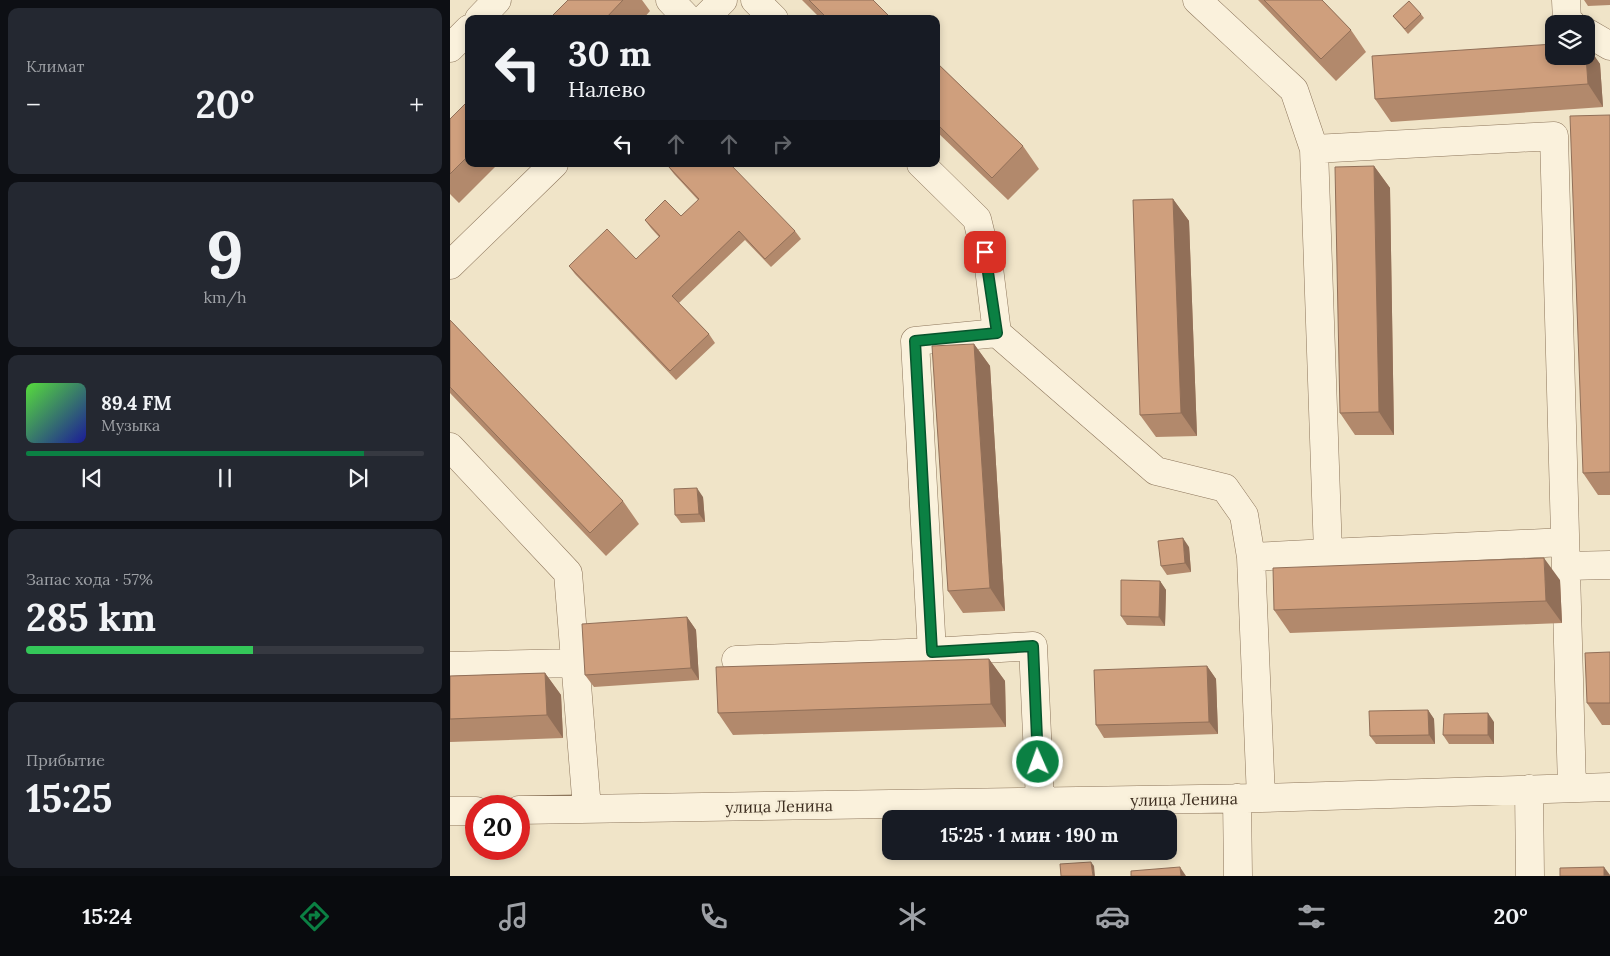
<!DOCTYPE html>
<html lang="ru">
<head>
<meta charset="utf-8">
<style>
	body { margin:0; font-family:Lora,serif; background:#242831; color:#f1f3f6; height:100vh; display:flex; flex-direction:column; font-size:19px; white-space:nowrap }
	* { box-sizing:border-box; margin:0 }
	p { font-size:16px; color:#9ea1a6 }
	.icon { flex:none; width:28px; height:28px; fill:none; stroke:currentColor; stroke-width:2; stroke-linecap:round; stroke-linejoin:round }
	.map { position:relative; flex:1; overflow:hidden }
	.side { display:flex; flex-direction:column; gap:8px; padding:8px; background:#0d0f14; width:450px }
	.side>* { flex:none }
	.top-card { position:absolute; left:15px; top:15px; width:475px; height:152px; border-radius:10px; box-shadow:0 2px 8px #0003; background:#171b24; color:#f1f3f6; overflow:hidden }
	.fabs { position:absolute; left:1095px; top:15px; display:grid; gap:10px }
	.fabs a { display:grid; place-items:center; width:50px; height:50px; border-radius:10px; background:#171b24; box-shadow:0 2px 8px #0003; font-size:25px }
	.speed { position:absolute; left:15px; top:795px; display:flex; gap:10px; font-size:25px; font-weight:700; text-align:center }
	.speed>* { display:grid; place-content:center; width:65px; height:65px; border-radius:50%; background:#171b24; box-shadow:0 2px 8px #0003; line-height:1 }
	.speed .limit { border:8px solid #d22; background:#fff; color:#111 }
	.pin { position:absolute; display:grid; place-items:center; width:42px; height:42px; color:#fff; margin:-21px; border-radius:10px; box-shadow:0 2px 8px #0006 }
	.me { position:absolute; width:55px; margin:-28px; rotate:358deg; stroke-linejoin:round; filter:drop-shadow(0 0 4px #0008) }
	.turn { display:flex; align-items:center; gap:18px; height:105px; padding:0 20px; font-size:22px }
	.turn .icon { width:65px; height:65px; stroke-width:2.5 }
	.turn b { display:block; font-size:35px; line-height:42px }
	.lanes { display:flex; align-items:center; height:48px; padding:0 20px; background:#0003; justify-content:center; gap:25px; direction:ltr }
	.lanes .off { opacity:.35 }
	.big { font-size:38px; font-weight:700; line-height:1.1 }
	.side .widget { flex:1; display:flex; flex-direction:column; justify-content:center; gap:8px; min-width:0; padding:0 18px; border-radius:10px; background:#242831 }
	.side .dial { align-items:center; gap:0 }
	.dial b { font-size:65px; line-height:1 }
	.song { display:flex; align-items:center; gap:15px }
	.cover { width:60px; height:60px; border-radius:8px; background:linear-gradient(135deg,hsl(110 70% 55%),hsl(240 70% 35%)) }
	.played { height:5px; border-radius:2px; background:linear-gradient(90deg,#0b8043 85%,#363941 85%) }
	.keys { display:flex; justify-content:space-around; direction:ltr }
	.heat { display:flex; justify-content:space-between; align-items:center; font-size:28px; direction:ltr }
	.charge { height:8px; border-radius:4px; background:linear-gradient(90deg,#34c759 57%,#363941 0) }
	.trip { position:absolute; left:432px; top:810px; width:295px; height:50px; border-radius:10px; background:#171b24; box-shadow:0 2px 8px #0003; font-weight:700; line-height:50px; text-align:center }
	.tab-bar { display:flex; height:80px; justify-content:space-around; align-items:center; background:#090b0e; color:#9ea1a6 }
	.tab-bar .icon { width:35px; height:35px }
	.tab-bar .on { color:#0b8043 }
	.tab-bar b { font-size:22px; color:#f1f3f6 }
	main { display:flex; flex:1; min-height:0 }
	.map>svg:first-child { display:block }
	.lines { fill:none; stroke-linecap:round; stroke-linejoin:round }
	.minor-casing { stroke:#8d765c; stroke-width:29 }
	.minor { stroke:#faf1dc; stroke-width:28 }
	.wall { fill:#b2896c }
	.shaded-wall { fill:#916f58 }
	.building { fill:#cf9f7d; stroke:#916f58 }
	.route-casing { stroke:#07532c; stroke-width:12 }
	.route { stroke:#0b8043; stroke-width:9 }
	.labels { text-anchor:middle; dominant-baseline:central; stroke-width:5; stroke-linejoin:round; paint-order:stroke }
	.street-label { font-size:16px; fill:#3d2e20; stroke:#f7eed8 }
</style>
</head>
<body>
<main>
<section class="side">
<div class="widget"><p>Климат</p>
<div class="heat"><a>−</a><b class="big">20°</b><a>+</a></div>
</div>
<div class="widget dial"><b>9</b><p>km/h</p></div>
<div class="widget">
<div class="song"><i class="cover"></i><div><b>89.4 FM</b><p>Музыка</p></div></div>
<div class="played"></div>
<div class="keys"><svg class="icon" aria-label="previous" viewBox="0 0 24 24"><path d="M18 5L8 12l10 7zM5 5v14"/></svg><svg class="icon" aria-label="pause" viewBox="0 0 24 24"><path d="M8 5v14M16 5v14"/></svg><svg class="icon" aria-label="next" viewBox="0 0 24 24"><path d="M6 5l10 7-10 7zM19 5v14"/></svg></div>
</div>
<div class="widget"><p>Запас хода · 57%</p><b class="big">285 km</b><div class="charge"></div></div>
<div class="widget"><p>Прибытие</p><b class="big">15:25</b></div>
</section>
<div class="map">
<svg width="1160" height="876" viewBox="0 0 1160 876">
	<rect width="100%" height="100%" fill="#f0e4c8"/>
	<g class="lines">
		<defs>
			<path id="minor" d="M220,0L238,19
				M305,0L324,19
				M747,0L844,90L864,149L1104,136L1122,788
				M1116,0L1117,21L1122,24
				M29,19L47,0
				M254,19L273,0
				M1136,32L1160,46
				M0,48L19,29
				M471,164L527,219L539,268L547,333L706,471L775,488L794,515L801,557L878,553L864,149
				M0,265L104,164
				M0,447L118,573L137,809
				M878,553L1115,542
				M801,557L811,798
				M1116,566L1160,565
				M482,652L583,646L590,801
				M286,660L482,652L465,341L547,333
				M0,666L125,663
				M1079,789L1080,876
				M787,798L788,876
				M69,810L811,798L1160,787
				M0,811H26"/>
		</defs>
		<use href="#minor" class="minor-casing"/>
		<use href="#minor" class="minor"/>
	</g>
	<path class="wall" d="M118,0H192L200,11L193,19H99Z
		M352,0H423L442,19H371Z
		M808,0H872L901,30L916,52L886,81Z
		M1134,0H1160V5L1138,6Z
		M971,14L974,18L958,34L943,16Z
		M1136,44L1150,64L1153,107L941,122L925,99L1136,56Z
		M486,62L573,146L589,169L558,200L486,131Z
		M19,100V164H48L9,203L0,194V119Z
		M1160,115V495H1148L1133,473Z
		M218,166L345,231L351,239L321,267L295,240L229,303L259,334L265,343L226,380L125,274L119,266L186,259L209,237L201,228L195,220L231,216L248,200L224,174Z
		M924,166L940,188L944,435H905L890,413Z
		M723,199L739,221L747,436L706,437L690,415Z
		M0,320L173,501L189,524L156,556L0,393Z
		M524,344L540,366L555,611L513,613L498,591Z
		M253,497L255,522L231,523L225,515Z
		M739,547L741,572L717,575L711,566Z
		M1110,580L1112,623L840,633L824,610Z
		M710,581L716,590L715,626L677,625L671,616Z
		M237,617L246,630L249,680L144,687L135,675Z
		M1160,652V725H1152L1137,703Z
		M539,659L555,681L556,727L283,735L268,713Z
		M757,666L766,679L768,734L654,738L646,725Z
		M95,673L111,695L113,738L0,742V676Z
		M978,710L984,719L985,744H926L920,736Z
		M1044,722V744H999L993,735Z"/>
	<path class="shaded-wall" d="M1136,44L1150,64L1153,107L1138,84L1136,56Z
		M924,166L940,188L944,435L929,412Z
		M723,199L739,221L747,436L731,413Z
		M524,344L540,366L555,611L540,588Z
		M247,488L253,497L255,522L249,514Z
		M733,538L739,547L741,572L735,563Z
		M1094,558L1110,580L1112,623L1096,601Z
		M710,581L716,590L715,626L709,617Z
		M237,617L246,630L249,680L241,668Z
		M539,659L555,681L556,727L541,704Z
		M757,666L766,679L768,734L759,722Z
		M95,673L111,695L113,738L97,715Z
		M978,710L984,719L985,744L979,735Z
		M1038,713L1044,722V744L1038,735Z
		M641,862L644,866L645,876H643Z
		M730,867L736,876H731Z
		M1154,867L1160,875V876H1154Z"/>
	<path class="building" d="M118,0H173L155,19H99Z
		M359,0H423L442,19H378Z
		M814,0H872L901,30L871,59Z
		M959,1L971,14L955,29L943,16Z
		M1104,44V56H1136L1138,84L925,99L922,56Z
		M486,62L573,146L542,178L486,123Z
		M19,100V155L0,174V119Z
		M1160,115V472L1133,473L1120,116Z
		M220,164H280L345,231L315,259L289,231L222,296L259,334L220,371L119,266L157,229L186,259L210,236L195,220L215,200L231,216L249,199L218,166Z
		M924,166L929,412L890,413L885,167Z
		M723,199L731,413L690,415L683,200Z
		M0,320L173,501L140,533L0,387Z
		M524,344L540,588L498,591L482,346Z
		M247,488L249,514L225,515L224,489Z
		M733,538L735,563L711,566L708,541Z
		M1094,558L1096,601L824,610L823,568Z
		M671,580L710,581L709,617L671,616Z
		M237,617L241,668L135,675L132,624Z
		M1160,652V703H1137L1135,653Z
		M539,659L541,704L268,713L266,667Z
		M757,666L759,722L646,725L644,670Z
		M95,673L97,715L0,719V676Z
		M978,710L979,735L920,736L919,711Z
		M1038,713V735H993L994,714Z
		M641,862L643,876H611L610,864Z
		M730,867L731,876H681V871Z
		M1154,867V876H1110V868Z"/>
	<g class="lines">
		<defs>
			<path id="route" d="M535,252L547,333L465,341L482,652L583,646L588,762"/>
		</defs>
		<use href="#route" class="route-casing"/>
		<use href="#route" class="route"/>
	</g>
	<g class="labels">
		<g class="street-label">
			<text transform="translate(734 799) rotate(-1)">улица Ленина</text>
			<text transform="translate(329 806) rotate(-1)">улица Ленина</text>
		</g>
	</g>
</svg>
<div class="fabs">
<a><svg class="icon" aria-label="layers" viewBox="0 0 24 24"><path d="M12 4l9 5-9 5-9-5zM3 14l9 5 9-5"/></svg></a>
</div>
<div class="speed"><div class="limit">20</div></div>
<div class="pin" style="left:535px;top:252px;background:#d93025"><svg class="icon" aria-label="arrive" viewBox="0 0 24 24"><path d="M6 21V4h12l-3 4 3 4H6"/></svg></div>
<svg class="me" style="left:588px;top:762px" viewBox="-20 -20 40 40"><circle r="17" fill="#0b8043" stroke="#fff" stroke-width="3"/><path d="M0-11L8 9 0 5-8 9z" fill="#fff"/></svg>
<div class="trip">15:25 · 1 мин · 190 m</div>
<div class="top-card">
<div class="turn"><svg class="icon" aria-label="left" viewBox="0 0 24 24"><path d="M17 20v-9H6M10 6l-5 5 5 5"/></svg><div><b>30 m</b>Налево</div></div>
<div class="lanes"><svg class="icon" aria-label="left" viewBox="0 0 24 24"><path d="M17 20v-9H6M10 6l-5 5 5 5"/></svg><svg class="icon off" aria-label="ahead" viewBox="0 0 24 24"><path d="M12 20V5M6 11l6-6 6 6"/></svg><svg class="icon off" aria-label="ahead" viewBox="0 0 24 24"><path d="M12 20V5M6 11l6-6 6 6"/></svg><svg class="icon off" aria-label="right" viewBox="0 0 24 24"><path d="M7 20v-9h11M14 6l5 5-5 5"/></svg></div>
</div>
</div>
</main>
<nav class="tab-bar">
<b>15:24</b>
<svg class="icon on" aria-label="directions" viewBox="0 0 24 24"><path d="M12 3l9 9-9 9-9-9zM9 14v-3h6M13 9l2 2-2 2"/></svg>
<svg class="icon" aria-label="music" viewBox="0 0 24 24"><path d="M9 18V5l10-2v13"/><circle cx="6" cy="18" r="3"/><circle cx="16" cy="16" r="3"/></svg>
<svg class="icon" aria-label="phone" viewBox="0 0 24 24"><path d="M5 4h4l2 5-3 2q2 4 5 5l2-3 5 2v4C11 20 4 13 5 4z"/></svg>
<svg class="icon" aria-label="climate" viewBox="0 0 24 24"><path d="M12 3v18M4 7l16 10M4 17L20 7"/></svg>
<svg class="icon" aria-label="car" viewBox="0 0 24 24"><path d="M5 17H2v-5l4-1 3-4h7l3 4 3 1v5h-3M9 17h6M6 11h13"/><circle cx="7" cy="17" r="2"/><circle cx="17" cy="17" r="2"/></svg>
<svg class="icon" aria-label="filters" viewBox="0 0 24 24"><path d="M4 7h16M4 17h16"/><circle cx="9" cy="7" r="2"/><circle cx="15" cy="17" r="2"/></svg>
<b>20°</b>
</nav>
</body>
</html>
